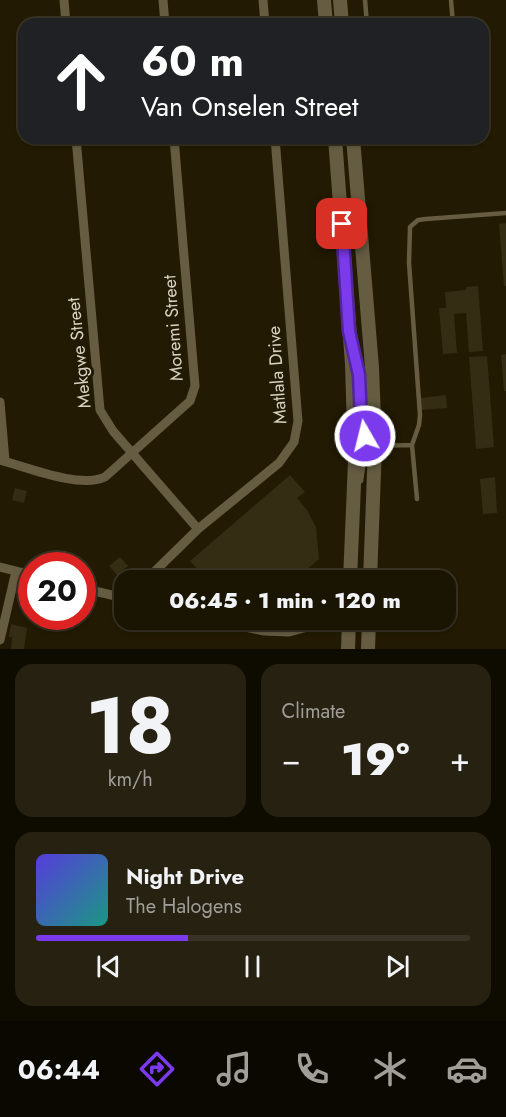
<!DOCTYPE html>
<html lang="en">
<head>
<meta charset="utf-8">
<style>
	body { margin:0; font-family:Jost,sans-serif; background:#272111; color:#f1f3f6; height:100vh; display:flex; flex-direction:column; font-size:22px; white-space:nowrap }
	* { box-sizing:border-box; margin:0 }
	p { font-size:20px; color:#9f9e99 }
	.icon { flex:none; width:33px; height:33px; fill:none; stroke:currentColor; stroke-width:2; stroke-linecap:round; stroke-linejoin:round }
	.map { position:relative; height:649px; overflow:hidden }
	.panel { display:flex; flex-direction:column; gap:15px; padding:15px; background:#0e0b01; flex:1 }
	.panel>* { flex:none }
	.banner { position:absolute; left:18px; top:18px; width:471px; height:126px; border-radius:18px; box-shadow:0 2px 4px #0004,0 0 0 2px #383324; background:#202124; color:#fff; overflow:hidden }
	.speed { position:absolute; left:18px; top:552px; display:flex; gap:12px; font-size:30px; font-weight:700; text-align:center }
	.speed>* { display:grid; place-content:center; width:78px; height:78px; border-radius:50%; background:#1a1402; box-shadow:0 2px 4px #0004,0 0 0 2px #383324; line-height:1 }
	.speed .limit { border:9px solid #d22; background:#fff; color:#111 }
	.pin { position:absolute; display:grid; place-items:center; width:51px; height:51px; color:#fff; margin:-26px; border-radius:12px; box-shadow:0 3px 9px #0006 }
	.me { position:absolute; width:66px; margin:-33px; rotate:352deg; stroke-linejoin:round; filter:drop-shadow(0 0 4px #0008) }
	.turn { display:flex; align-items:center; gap:21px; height:126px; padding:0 24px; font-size:27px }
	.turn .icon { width:78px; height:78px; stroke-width:2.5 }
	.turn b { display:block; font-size:42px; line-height:51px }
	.big { font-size:45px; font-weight:800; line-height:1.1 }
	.panel .widget { flex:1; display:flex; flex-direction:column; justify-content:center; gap:9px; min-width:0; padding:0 21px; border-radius:18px; background:#272111 }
	.panel .dial { align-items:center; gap:0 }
	.dial b { font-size:78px; line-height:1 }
	.song { display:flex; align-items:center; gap:18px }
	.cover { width:72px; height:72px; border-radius:9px; background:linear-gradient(135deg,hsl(250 70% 55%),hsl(170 70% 35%)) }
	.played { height:6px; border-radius:3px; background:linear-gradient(90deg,#7c3aed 35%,#383324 35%) }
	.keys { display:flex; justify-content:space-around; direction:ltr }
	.heat { display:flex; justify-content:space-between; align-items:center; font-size:33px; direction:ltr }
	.panel .tiles { flex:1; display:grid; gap:15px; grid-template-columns:1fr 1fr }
	.widget:last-child { grid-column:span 2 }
	.trip { position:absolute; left:114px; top:570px; width:342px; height:60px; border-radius:18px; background:#1a1402; box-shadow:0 2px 4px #0004,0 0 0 2px #383324; font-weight:800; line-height:60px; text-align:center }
	.tabs { display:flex; height:96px; justify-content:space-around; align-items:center; background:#0a0801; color:#9f9e99 }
	.tabs .icon { width:42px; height:42px }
	.tabs .active { color:#7c3aed }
	.tabs b { font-size:27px; color:#f1f3f6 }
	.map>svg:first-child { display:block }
	.building { fill:#342c13 }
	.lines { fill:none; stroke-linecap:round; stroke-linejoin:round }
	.lane { stroke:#655c42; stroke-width:4.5 }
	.street { stroke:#655c42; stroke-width:9 }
	.secondary { stroke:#655c42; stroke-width:14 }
	.route-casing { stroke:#51269a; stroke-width:15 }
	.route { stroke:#7c3aed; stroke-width:10 }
	.labels { text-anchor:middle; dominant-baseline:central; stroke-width:6; stroke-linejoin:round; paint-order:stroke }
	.street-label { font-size:18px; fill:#d6d1c3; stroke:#221a02 }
</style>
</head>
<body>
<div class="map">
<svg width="506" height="649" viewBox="0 0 506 649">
	<rect width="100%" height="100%" fill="#221a02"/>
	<path class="building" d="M506,223V286H504L499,224Z
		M478,286L483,351L469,352L466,313L454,314L457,353L443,354L439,308H446L445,292L466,290V287Z
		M506,354V391H504L501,355Z
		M487,356L494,447L476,449L469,357Z
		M446,395L447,408L421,410L420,398Z
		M290,475L305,492L297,498L307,510L316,527L319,559L294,580H207L190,561Z
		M495,477L497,513L483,514L480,479Z
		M15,488L27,491L24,503L12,500Z
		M120,557L128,566L117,575L109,566Z
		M11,624L27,628L24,649H11L12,637H9Z"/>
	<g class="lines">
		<path class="lane" d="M365,0L367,24
			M451,0L453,24
			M359,377L362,431L375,446L412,445L417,499
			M412,445L419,425L420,415L409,263L410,227L418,220L426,219L506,213
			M361,481L364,461L371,450"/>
		<path class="street" d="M64,0L66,24
			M163,0L165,24
			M263,0L265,24
			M76,138L100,410L113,431L198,529
			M0,402L5,461
			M0,460C27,467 79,489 105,477L190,401L195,386L174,138
			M0,567L32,575
			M146,580L198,529L279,463L294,442L298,421L275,138
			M82,588L124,598
			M213,620L264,631L289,632L334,620
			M0,640L16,571"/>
		<path class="secondary" d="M324,0L326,24
			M340,0L342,24
			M335,138L352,364L355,461L350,580
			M353,138L372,367L375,446L370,580
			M348,649L349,620
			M368,649L369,620"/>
	</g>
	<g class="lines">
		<defs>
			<path id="route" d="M342,224L349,331L359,375L361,422L365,436"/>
		</defs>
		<use href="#route" class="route-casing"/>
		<use href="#route" class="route"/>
	</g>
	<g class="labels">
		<g class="street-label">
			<text transform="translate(173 328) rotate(-94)">Moremi Street</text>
			<text transform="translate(79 353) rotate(-96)">Mekgwe Street</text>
			<text transform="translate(277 375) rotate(-94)">Matlala Drive</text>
		</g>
	</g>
</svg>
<div class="speed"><div class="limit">20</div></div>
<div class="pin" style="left:342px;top:224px;background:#d93025"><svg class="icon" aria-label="arrive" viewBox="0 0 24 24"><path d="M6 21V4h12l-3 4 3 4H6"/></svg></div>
<svg class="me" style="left:365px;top:436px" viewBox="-20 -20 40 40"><circle r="17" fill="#7c3aed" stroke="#fff" stroke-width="3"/><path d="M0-11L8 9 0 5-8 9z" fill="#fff"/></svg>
<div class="trip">06:45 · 1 min · 120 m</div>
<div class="banner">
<div class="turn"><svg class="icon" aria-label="ahead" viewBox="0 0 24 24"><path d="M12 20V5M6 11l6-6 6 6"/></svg><div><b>60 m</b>Van Onselen Street</div></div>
</div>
</div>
<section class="panel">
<div class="tiles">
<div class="widget dial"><b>18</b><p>km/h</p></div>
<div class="widget"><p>Climate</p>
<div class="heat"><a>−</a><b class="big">19°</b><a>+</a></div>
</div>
<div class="widget">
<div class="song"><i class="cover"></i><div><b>Night Drive</b><p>The Halogens</p></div></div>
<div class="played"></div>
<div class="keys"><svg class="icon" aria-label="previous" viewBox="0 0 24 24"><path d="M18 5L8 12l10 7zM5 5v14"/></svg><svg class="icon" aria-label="pause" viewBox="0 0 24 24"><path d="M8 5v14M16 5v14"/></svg><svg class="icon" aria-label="next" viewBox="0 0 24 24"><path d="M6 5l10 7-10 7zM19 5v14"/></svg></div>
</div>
</div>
</section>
<nav class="tabs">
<b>06:44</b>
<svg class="icon active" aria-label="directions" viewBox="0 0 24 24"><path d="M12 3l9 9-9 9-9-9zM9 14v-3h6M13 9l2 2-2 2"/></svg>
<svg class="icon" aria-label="music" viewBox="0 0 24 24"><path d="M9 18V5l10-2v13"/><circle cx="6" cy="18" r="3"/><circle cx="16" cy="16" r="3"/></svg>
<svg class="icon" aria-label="phone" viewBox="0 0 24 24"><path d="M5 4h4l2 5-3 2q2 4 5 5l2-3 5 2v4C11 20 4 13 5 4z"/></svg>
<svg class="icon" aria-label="climate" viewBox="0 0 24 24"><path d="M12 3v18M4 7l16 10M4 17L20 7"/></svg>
<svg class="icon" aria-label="car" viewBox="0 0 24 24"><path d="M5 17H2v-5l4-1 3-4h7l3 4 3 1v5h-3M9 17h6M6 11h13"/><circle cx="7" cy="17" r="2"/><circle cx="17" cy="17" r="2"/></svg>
</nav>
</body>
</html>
